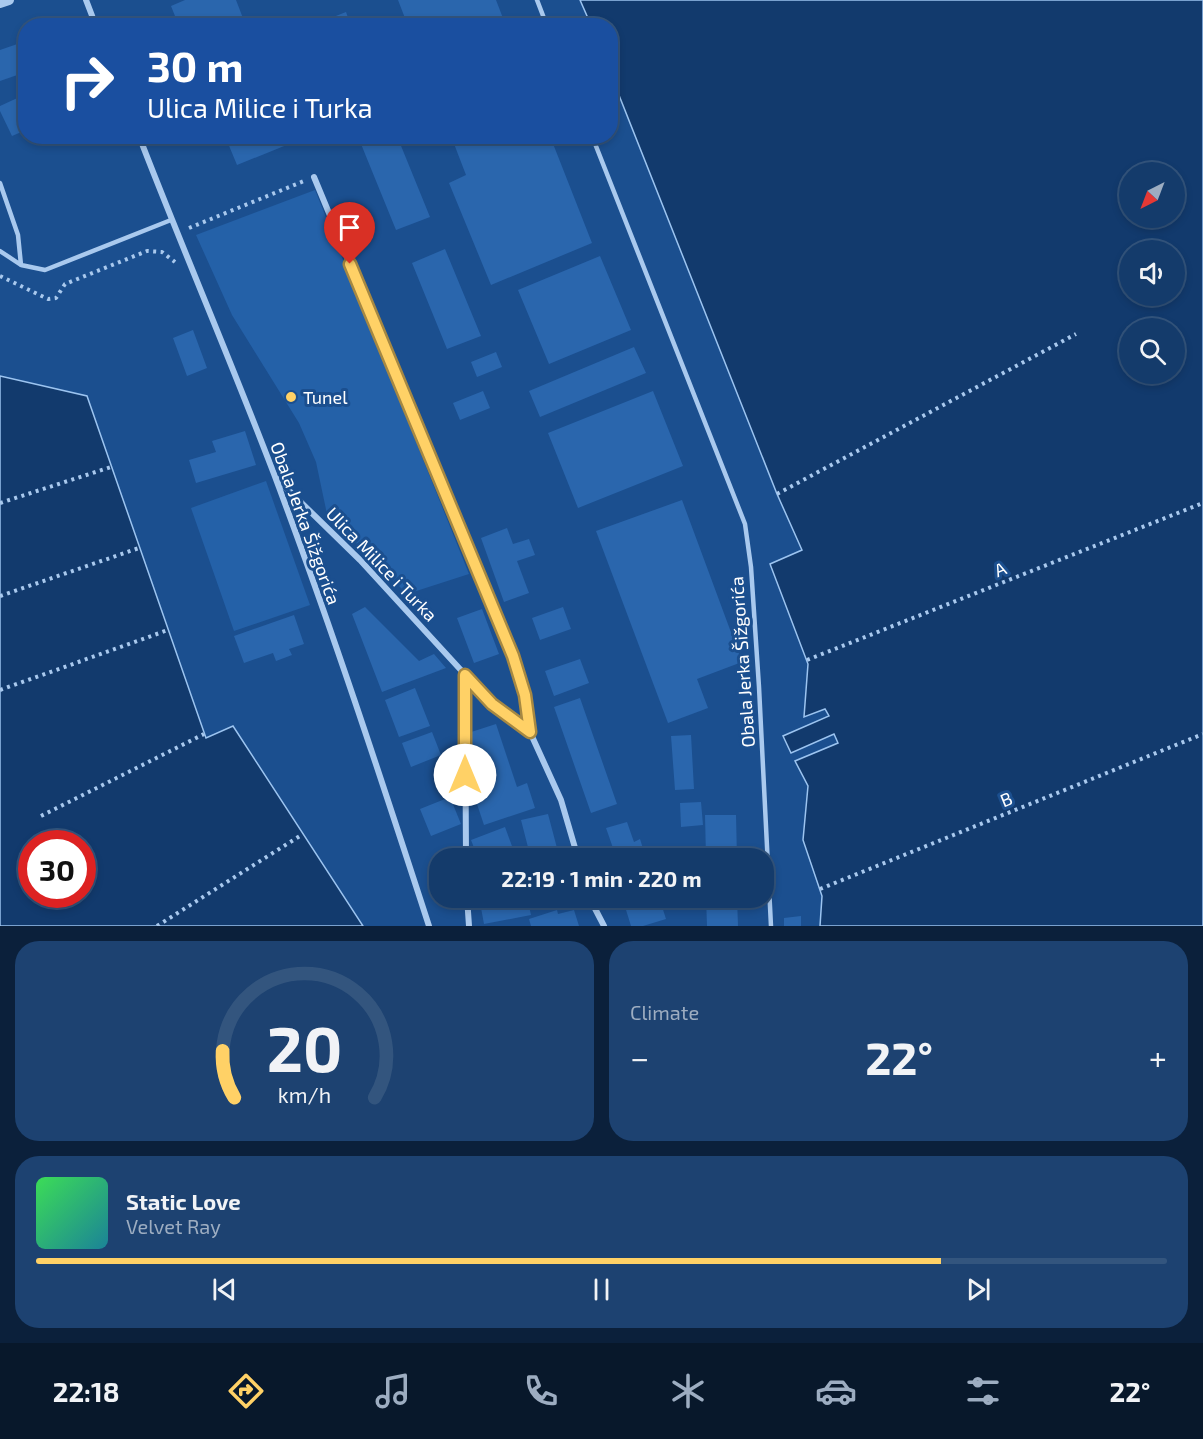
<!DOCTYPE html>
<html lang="en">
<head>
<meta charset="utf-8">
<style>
	body { margin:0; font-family:"Exo 2",sans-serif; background:#1d4271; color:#f1f3f6; height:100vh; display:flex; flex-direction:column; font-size:22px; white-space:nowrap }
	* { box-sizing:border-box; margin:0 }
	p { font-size:20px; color:#9dadc1 }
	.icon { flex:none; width:33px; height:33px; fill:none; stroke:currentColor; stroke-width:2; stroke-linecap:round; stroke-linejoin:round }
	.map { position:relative; height:926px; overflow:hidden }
	.drawer { display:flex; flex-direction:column; gap:15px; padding:15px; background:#0b203b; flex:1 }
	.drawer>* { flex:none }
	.top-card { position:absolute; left:18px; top:18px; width:600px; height:126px; border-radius:24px; box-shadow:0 3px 9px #0003,0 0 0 2px #33557e; background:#1a4fa0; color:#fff; overflow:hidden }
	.needle { width:39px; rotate:222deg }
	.controls { position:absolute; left:1119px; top:162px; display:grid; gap:12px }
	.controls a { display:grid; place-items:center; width:66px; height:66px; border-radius:50%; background:#143b6b; box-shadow:0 3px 9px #0003,0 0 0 2px #33557e; font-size:30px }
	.speed { position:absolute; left:18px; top:830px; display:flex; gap:12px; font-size:30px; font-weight:700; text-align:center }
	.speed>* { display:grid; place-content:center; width:78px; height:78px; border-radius:50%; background:#143b6b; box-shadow:0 3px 9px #0003,0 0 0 2px #33557e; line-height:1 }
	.speed .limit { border:9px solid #d22; background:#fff; color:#111 }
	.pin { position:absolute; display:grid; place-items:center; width:51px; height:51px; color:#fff; margin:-62px -26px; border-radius:50% 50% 50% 0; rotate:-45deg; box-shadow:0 0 6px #0007 }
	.pin .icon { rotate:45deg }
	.me { position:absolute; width:66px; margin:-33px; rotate:0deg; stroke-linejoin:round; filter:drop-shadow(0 0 4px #0008) }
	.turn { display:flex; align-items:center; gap:21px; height:126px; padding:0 30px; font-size:27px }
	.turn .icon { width:78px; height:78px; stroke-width:2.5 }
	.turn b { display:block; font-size:42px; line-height:51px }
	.big { font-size:45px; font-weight:700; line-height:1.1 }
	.drawer .tile { flex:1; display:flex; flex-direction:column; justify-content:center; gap:9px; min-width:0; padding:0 21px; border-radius:24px; background:#1d4271 }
	.drawer .dial { align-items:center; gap:0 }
	.dial svg { height:156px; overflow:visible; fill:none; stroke:#33557e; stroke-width:7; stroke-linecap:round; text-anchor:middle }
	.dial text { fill:#f1f3f6; stroke:none }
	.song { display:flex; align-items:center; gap:18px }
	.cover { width:72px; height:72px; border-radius:9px; background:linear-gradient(135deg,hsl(130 70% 55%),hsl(190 70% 35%)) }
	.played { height:6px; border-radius:3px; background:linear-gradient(90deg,#ffd166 80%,#33557e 80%) }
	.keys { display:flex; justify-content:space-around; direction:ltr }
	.heat { display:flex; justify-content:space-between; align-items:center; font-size:33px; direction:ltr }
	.drawer .tiles { flex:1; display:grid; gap:15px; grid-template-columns:1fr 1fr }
	.tile:last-child { grid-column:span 2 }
	.trip { position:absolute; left:429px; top:848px; width:345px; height:60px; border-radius:24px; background:#143b6b; box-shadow:0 3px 9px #0003,0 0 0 2px #33557e; font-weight:700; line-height:60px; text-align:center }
	.tab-bar { display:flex; height:96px; justify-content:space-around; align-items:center; background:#08182b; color:#9dadc1 }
	.tab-bar .icon { width:42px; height:42px }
	.tab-bar .current { color:#ffd166 }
	.tab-bar b { font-size:27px; color:#f1f3f6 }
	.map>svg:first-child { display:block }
	.green { fill:#2461a8 }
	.water { fill:#123a6d; stroke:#9cc4f0; stroke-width:1.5; fill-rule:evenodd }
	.building { fill:#2a66ad }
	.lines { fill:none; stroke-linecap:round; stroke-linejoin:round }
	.path { stroke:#a9c9ee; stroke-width:4; stroke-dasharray:3 4.5; stroke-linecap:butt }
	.service { stroke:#a9c9ee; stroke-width:4.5 }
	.minor { stroke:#a9c9ee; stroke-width:6 }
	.tertiary { stroke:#a9c9ee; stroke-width:10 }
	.route-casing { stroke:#a68842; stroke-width:15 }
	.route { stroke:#ffd166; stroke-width:10 }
	.poi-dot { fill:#ffd166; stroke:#1b4f8f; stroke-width:2 }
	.labels { text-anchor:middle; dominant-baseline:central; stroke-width:6; stroke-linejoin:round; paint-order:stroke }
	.poi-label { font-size:18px; fill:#fff; stroke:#1b4f8f; text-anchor:start }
	.street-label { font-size:18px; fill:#fff; stroke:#1b4f8f }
</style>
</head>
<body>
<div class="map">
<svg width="1203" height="926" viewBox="0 0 1203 926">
	<rect width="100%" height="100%" fill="#1b4f8f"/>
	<path class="green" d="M315,190L469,574L407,594L327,514L316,462L299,423L232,315L196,235Z
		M266,481L310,605L234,631L191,508Z"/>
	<path class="water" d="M580,0H1203V926H820L822,896L803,840L808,786L795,761L838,743L834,734L791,753L783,736L829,716L825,709L804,717L808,664L770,564L802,550L777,494L611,75L610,26L591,25ZM1130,172H1174V218H1130ZM1130,250H1174V296H1130ZM1130,328H1174V374H1130Z
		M0,376L87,396L206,738L233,726L363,926H0ZM32,843H82V894H32Z"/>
	<path class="building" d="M185,0H236L246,26H179L171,6Z
		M398,0H496L506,26H408Z
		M346,12L351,26H313V25Z
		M26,41V72L0,81V50Z
		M26,94V130L12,136L0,111V106Z
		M225,136H292L294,142L237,165Z
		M379,136H397L430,217L396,230L361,144Z
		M451,136H550L592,243L491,285L449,183L466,175Z
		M445,249L481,336L447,349L412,263Z
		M600,256L631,330L549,364L518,290Z
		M193,330L207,368L187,376L173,338Z
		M634,347L646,373L540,417L529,391Z
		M496,352L502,367L477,377L471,362Z
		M483,391L490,408L460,420L453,403Z
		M653,391L683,466L578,508L548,433Z
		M245,431L256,465L196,483L189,460L216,452L212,441Z
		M682,500L742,662L697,679L708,708L668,723L596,531Z
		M507,528L513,544L529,539L535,555L517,561L529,593L504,602L481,538Z
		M365,607L419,661L434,654L446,668L382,692L352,614Z
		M563,607L571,629L540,640L532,618Z
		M482,609L499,654L474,663L457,618Z
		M294,615L304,644L289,649L292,655L276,661L273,653L244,663L234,636Z
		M580,659L589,683L554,696L545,671Z
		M415,688L430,726L399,737L385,700Z
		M580,698L617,804L591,813L554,707Z
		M496,724L517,787L527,783L535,808L484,825L475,798L488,793L468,733Z
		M432,732L441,755L411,767L402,743Z
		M691,735L694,789L675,790L671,736Z
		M450,797L461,824L431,836L420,809Z
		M701,802L703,825L681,827L680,803Z
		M548,814L557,848L530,855L521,820Z
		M705,815H736L737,858H706Z
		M627,822L634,842L640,839L646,858H609L607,850L613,848L606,828Z
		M505,827L516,857L478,858L471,840Z
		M479,897H513L514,904L528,901L531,915L484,924Z
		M622,897H659L666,919L643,926H631Z
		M706,897H737L738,926H707Z
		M557,910L558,914L574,910L579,926H531L529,919Z
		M801,916V926H784V918Z"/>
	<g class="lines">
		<path class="path" d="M189,228L304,181
			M0,276L48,299L56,298L65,284L147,251L162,252L175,262
			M777,494L1076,334
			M0,503L111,467
			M0,596L139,548
			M807,660L1203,503
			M0,690L168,630
			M41,816L204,734
			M820,889L1203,734
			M157,926L303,834"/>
		<path class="service" d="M537,0L547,26
			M592,136L745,524L751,567L759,687L771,926
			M0,183L18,235L21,265
			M0,251L21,265L45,270L171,220"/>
		<path class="minor" d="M86,0L96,26
			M139,136C183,250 231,361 274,474C330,623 380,775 429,926
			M314,177L513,656L525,695L530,732
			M277,479L360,560L492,704L530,732L561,800L578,858
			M465,675L466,858
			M467,897L469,926
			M589,897L604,926"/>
		<path class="tertiary" d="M0,3L9,0"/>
	</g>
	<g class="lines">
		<defs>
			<path id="route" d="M350,264L513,656L525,695L530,732L492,704L465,675V775"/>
		</defs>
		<use href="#route" class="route-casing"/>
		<use href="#route" class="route"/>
	</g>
	<circle class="poi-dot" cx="291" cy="397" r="6"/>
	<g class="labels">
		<g class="poi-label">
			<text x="303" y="397">Tunel</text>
		</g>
		<g class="street-label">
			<text transform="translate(306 523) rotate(70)">Obala Jerka Šižgorića</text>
			<text transform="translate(382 564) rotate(46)">Ulica Milice i Turka</text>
			<text transform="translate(1000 569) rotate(-22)">A</text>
			<text transform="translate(742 662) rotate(-94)">Obala Jerka Šižgorića</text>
			<text transform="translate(1006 799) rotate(-22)">B</text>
		</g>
	</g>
</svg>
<div class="controls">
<a><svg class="needle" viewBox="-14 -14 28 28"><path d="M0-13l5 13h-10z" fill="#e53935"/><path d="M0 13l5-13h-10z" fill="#9dadc1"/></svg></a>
<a><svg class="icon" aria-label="sound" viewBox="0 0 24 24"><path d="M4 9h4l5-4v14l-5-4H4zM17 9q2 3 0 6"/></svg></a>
<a><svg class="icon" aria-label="search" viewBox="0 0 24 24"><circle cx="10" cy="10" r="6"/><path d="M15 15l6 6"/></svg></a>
</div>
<div class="speed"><div class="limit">30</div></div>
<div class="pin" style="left:350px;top:264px;background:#d93025"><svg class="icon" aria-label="arrive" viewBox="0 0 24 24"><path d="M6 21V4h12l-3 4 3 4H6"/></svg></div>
<svg class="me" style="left:465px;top:775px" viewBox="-20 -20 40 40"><circle r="19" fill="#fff"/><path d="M0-13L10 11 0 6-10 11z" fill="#ffd166"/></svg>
<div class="trip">22:19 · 1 min · 220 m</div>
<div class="top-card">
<div class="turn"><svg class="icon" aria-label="right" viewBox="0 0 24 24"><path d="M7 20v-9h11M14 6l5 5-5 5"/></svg><div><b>30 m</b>Ulica Milice i Turka</div></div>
</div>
</div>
<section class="drawer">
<div class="tiles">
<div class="tile dial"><svg viewBox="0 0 100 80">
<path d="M14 69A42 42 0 1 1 86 69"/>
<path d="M14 69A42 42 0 0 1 8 45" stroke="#ffd166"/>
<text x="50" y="56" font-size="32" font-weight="700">20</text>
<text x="50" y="72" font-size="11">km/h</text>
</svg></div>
<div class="tile"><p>Climate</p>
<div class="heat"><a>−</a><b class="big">22°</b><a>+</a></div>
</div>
<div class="tile">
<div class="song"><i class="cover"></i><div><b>Static Love</b><p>Velvet Ray</p></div></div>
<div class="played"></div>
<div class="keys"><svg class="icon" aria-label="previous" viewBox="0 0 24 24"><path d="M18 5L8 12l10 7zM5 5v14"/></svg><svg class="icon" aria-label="pause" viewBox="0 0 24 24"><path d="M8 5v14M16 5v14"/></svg><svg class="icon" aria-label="next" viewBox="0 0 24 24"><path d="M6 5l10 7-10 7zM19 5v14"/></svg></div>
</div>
</div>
</section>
<nav class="tab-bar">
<b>22:18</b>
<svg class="icon current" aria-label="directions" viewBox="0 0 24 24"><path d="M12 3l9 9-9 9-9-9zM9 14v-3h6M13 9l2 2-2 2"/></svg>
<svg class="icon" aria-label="music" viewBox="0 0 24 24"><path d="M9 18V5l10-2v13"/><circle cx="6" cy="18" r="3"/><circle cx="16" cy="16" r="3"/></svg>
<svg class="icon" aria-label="phone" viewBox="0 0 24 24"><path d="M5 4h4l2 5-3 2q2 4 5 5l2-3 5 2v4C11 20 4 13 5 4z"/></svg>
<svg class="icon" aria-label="climate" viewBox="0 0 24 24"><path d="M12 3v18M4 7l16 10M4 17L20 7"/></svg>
<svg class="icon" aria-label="car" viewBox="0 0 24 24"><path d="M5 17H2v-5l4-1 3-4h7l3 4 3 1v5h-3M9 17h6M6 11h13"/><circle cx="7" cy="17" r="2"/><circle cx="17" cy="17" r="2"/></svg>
<svg class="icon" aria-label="filters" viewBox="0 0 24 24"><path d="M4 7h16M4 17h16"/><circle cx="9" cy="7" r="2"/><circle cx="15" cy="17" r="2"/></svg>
<b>22°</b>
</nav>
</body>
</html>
